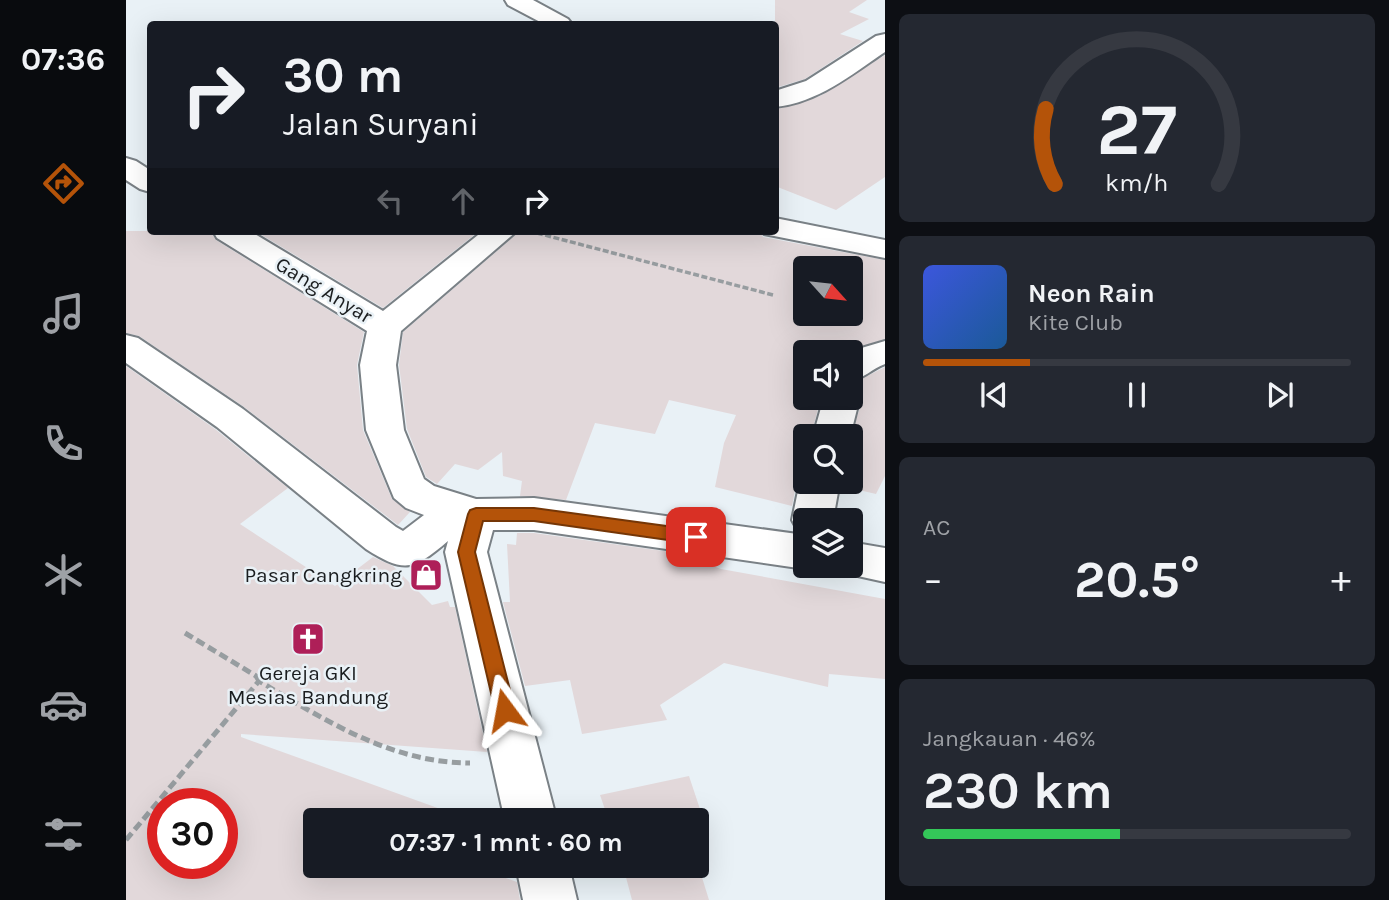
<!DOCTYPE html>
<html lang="id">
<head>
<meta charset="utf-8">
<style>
	body { margin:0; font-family:Karla,sans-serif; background:#242831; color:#f1f3f6; height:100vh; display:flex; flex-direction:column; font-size:26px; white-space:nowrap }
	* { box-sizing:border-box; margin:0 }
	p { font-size:23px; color:#9ea1a6 }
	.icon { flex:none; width:38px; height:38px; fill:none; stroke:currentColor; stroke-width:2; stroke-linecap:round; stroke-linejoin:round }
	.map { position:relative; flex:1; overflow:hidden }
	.sheet { display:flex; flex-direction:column; gap:14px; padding:14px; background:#0d0f14; width:504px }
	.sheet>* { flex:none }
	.hud { position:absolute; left:21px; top:21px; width:632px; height:214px; border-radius:7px; box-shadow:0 7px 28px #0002; background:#171b24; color:#f1f3f6; overflow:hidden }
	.needle { width:46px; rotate:117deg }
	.controls { position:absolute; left:667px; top:256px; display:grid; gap:14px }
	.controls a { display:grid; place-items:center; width:70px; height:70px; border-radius:7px; background:#171b24; box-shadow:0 7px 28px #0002; font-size:35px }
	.speed { position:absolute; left:21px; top:788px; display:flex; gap:14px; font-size:35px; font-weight:700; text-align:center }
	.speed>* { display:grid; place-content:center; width:91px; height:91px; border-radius:50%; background:#171b24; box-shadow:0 7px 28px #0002; line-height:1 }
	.speed .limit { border:10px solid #d22; background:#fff; color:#111 }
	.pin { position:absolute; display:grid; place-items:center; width:60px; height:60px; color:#fff; margin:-30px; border-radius:14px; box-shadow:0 4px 10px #0006 }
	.me { position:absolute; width:77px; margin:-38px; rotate:347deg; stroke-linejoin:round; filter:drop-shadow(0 0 5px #0008) }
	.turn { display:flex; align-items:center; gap:24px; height:147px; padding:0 21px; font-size:32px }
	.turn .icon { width:91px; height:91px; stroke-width:2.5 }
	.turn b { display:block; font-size:49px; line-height:60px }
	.lanes { display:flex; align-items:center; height:66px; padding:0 21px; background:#0003; justify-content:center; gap:35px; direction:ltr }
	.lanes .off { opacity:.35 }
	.big { font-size:52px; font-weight:700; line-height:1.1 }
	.sheet .card { flex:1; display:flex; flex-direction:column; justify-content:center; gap:10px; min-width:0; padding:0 24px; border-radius:10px; background:#242831 }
	.sheet .dial { align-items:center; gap:0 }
	.dial svg { height:182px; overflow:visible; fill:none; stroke:#363941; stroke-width:7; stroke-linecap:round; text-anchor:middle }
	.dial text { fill:#f1f3f6; stroke:none }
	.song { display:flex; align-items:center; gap:21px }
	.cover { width:84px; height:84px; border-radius:10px; background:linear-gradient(135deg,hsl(230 70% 55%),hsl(210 70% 35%)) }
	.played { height:7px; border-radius:4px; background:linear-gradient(90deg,#b45309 25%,#363941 25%) }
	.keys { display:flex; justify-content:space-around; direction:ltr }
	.heat { display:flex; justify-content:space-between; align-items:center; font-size:38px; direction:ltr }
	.charge { height:10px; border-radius:5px; background:linear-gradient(90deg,#34c759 46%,#363941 0) }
	.trip { position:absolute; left:177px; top:808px; width:406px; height:70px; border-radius:7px; background:#171b24; box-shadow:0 7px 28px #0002; font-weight:700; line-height:70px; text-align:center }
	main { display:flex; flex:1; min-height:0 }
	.tab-bar { display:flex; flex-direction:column; width:126px; justify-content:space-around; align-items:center; background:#090b0e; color:#9ea1a6 }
	.tab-bar .icon { width:49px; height:49px }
	.tab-bar .selected { color:#b45309 }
	.tab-bar b { font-size:32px; color:#f1f3f6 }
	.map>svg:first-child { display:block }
	.building { fill:#e2d8da; fill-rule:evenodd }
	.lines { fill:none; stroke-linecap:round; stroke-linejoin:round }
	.minor-casing { stroke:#7a8186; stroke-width:4 }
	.path-far1 { stroke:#979da0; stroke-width:3.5; stroke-dasharray:6 2.5; stroke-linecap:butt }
	.path { stroke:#979da0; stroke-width:5; stroke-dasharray:9 4.5; stroke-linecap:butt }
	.minor { fill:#fff; fill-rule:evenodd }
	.route { fill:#b45309; stroke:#753606; stroke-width:2 }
	.labels { text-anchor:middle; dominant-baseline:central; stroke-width:5; stroke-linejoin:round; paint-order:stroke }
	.street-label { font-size:21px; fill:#1a1d1f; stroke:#e9f1f6 }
	.poi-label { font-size:21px; fill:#1a1d1f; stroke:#e9f1f6; text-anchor:end }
</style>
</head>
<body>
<main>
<nav class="tab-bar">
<b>07:36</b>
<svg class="icon selected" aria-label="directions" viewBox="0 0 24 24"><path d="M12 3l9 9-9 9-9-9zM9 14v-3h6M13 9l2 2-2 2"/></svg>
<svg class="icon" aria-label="music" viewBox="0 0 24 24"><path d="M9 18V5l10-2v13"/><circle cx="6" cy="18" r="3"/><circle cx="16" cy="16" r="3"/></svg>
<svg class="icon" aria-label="phone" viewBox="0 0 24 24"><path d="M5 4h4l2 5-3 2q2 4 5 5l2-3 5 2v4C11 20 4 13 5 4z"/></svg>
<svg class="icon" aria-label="climate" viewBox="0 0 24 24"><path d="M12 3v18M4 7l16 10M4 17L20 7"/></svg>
<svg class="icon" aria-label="car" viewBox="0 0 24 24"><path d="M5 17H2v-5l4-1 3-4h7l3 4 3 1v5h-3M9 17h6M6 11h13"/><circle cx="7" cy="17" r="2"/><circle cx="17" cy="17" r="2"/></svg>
<svg class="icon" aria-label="filters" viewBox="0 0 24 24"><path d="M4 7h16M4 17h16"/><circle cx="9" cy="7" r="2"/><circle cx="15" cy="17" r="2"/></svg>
</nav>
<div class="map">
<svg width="759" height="900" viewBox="0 0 759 900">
	<rect width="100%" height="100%" fill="#e9f1f6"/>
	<path class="building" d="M649,0H741L723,12L743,19L714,34L737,41L679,79L649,88Z
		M759,55V177L710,210L649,186V110L694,96Z
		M0,231H84L90,240L238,332L231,365L237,430L266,499L284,512L272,525L118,407L13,336L0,333Z
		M129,231H353L257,308Z
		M394,231H633L637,237L759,260V339L719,352H679V397H695L685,436H679V470L671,480L666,506L589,487L598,443L610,415L543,400L529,434L469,423L440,500L394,496L396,481L377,476L376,452L352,470L329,464L311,484L300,477L281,429L273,365L277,332ZM679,268H724V313H679Z
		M0,366L89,429L162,488L114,524L209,586L247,557L267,566L306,605L322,601L324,607H329L361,752L115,734V737L320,811L315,821H189V866H345L391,882L394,900H0ZM37,803H96V863H37Z
		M759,367V476L750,494L716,486L717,481H724V439L737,398L731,387L725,384Z
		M391,533H408L552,553L595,569L759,599V679L703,674L702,687L598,663L534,705L541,720L456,734L444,680L399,686L377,602H384L381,544L390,545Z
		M563,776L578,821H483L474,795Z
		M570,858L583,900H506L497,866H570Z"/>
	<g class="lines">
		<defs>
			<path id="minor" d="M379,0H407L442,19L446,24H418L382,5Z
				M759,34V52C725,75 691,103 649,107V91L680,81L750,36Z
				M0,158L10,161L24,170V192L14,189L0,180Z
				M649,218L759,240V258L638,234L636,231H649Z
				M87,231H124L257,311L357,231H391L275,331L270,365L278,430L298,479L308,486L350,499L408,498L679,535V565H689L679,569L408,530H367L361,552L431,821H379L319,552L322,541C288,570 279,574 240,549L91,427L0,363V335L12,338L117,409L270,527L277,531L298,515L280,508L268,498L240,430L234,365L241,331L91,238Z
				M759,341V364C746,369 738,378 724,382L722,352Z
				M724,387L729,388L734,397L724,437L687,436L698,397H724Z
				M679,472V481H714L707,520H679V533L672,531L666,520L674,481Z
				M724,542L759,548V582L709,571L706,565H724Z
				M390,866H443L451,900H397Z"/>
		</defs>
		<use href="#minor" class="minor-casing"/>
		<path class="path-far1" d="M411,233L647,295"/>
		<path class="path" d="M59,633L130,676L133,681
			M0,840L133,681C199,720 265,763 344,763"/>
		<use href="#minor" class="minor"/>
	</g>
	<path class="route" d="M350,508H408L570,530L577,532L579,537L577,542L570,544L408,521H357L349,552L389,710L386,717L379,719L372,717L369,710L332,552L342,514L344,510Z"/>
	<defs>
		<symbol id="shop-square" viewBox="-11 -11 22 22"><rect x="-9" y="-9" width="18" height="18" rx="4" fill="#ae1f58" stroke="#e9f1f6"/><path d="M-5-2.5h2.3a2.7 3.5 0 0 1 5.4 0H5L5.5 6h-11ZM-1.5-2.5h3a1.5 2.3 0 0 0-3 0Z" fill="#fff"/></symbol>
		<symbol id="church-square" viewBox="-11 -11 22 22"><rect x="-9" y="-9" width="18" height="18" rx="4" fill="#ae1f58" stroke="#e9f1f6"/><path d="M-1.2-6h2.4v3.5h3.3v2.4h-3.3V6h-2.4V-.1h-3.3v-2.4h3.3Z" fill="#fff"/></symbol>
	</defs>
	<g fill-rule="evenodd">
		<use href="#shop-square" x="281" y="556" width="38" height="38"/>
		<use href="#church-square" x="163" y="620" width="38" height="38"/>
	</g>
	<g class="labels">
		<g class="street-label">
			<text transform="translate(198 290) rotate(31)">Gang Anyar</text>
		</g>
		<g class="poi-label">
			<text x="276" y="575">Pasar Cangkring</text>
			<text x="182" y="673" text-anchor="middle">Gereja GKI<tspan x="182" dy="24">Mesias Bandung</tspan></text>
		</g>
	</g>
</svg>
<div class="controls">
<a><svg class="needle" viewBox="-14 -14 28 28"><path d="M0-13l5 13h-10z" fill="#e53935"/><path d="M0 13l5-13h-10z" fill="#9ea1a6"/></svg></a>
<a><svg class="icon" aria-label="sound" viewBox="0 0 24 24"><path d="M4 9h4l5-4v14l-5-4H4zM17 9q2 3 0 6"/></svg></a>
<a><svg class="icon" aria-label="search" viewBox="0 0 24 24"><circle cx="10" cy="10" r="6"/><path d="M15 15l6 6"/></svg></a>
<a><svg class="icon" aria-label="layers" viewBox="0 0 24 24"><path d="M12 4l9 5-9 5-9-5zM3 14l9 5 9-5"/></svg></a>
</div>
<div class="speed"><div class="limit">30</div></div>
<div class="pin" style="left:570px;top:537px;background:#d93025"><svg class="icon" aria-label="arrive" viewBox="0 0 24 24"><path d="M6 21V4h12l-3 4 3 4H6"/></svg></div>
<svg class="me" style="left:379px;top:710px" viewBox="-20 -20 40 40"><path d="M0-17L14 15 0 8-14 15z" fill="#b45309" stroke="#fff" stroke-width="4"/></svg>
<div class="trip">07:37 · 1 mnt · 60 m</div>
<div class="hud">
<div class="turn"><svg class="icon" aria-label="right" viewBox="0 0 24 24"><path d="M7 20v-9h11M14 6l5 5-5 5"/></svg><div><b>30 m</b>Jalan Suryani</div></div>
<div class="lanes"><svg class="icon off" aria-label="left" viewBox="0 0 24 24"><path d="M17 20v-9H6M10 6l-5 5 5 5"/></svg><svg class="icon off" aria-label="ahead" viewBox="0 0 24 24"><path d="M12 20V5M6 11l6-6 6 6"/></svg><svg class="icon" aria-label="right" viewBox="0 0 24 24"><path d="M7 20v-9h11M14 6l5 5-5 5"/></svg></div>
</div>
</div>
<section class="sheet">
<div class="card dial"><svg viewBox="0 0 100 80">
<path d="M14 69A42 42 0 1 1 86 69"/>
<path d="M14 69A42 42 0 0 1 10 36" stroke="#b45309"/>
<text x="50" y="56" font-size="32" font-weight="700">27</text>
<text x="50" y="72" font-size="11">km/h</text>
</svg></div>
<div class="card">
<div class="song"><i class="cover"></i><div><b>Neon Rain</b><p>Kite Club</p></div></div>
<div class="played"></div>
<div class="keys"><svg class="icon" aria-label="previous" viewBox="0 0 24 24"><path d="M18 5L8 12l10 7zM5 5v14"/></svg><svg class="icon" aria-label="pause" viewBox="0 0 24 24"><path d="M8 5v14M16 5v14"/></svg><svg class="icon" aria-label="next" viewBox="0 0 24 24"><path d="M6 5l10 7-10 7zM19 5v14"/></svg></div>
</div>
<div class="card"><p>AC</p>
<div class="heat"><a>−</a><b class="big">20.5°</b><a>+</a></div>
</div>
<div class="card"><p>Jangkauan · 46%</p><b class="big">230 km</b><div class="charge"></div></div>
</section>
</main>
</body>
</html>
